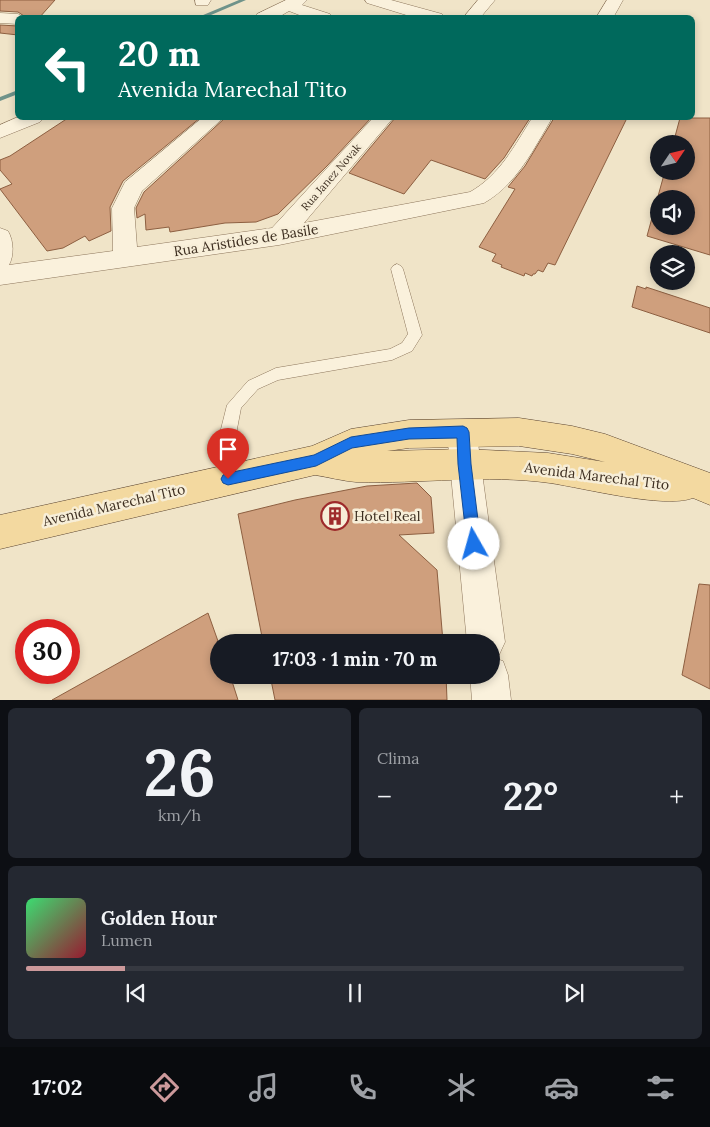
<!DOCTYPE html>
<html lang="pt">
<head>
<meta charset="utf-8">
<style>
	body { margin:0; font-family:Lora,serif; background:#242831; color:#f1f3f6; height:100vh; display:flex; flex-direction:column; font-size:19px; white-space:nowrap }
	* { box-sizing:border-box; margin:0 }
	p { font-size:16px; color:#9ea1a6 }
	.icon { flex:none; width:28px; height:28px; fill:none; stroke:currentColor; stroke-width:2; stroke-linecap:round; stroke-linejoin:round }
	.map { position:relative; height:700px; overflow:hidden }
	.drawer { display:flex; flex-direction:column; gap:8px; padding:8px; background:#0d0f14; flex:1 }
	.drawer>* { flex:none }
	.guide { position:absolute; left:15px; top:15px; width:680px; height:105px; border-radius:8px; box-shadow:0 2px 8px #0003; background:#00695c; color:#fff; overflow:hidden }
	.needle { width:32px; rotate:55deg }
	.fabs { position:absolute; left:650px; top:135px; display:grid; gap:10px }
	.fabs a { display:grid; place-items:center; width:45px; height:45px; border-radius:50%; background:#171b24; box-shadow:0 2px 8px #0003; font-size:25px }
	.speed { position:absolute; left:15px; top:619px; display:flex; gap:10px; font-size:25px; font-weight:700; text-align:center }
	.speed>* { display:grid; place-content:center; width:65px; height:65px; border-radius:50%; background:#171b24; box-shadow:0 2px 8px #0003; line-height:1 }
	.speed .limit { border:8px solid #d22; background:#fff; color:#111 }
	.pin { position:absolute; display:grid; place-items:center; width:42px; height:42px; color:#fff; margin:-51px -21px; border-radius:50% 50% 50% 0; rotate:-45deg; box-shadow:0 0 5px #0007 }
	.pin .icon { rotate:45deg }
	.me { position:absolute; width:55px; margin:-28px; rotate:353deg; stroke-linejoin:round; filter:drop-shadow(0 0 4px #0008) }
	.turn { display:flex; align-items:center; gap:18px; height:105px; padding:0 20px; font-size:22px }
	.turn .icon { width:65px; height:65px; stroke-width:2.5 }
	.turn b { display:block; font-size:35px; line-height:42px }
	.big { font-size:38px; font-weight:700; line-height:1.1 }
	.drawer .widget { flex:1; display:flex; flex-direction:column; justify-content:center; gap:8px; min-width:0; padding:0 18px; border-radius:8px; background:#242831 }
	.drawer .dial { align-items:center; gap:0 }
	.dial b { font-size:65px; line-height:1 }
	.song { display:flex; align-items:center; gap:15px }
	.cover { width:60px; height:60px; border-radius:8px; background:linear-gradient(135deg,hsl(140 70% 55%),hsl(350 70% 35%)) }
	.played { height:5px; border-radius:2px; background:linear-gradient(90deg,#cc999b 15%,#363941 15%) }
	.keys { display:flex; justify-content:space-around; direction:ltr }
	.heat { display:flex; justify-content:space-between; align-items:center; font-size:28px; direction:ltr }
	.drawer .tiles { flex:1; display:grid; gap:8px; grid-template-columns:1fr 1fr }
	.widget:last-child { grid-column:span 2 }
	.trip { position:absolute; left:210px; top:634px; width:290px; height:50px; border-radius:25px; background:#171b24; box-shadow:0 2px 8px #0003; font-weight:700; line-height:50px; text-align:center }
	.menu { display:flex; height:80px; justify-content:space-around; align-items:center; background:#090b0e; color:#9ea1a6 }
	.menu .icon { width:35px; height:35px }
	.menu .on { color:#cc999b }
	.menu b { font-size:22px; color:#f1f3f6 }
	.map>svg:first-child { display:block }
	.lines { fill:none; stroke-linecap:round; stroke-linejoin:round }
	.stream { fill:#6f938a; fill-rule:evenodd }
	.building { fill:#cf9f7d; stroke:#8d5f41; fill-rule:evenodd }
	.lane-casing { stroke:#8d765c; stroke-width:1 }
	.street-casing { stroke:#8d765c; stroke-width:1 }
	.primary-casing { stroke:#5b4430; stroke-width:1 }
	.lane { fill:#faf1dc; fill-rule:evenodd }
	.street { fill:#faf1dc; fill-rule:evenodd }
	.primary { fill:#f3d9a0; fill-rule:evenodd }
	.route { fill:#1a73e8; stroke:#114b97 }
	.labels { text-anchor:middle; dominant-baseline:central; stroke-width:5; stroke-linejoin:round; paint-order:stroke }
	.far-street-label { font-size:11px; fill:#3d2e20; stroke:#f7eed8 }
	.street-label { font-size:14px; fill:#3d2e20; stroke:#f7eed8 }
	.poi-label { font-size:14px; fill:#3d2e20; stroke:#f7eed8; text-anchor:start }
</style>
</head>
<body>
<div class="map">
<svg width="710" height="700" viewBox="0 0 710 700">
	<rect width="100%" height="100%" fill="#f0e4c8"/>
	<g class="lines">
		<path class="stream" d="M239,0H246L204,18H196Z
			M18,90V94L0,101V97Z"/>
	</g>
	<path class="building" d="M0,0H55L39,18H27L18,12L0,11Z
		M0,25L18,26V35L0,33Z
		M68,118H200L123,181L110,207L111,231L89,241L85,236L63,248L47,251L0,189L12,184L0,170V160L10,156Z
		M225,118H371L327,166L278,214L256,222L225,223L170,232L169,227L146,230L145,214L137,218L136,208L144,192Z
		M395,118H530L504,158L485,179L431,160L404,194L349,173Z
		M554,118H627L555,265L548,263L543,272L538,270L535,274H533L532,276L525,273L524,276L501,267L502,265L492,261L496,254L479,247L515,189L508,187L525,166Z
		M680,118H710V255L647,236L665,171H686V144H673ZM659,199H686V226H659Z
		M637,286L646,289V287L710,308V333L632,307Z
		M417,483L431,497L434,533L399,535L437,570L443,642H263L238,514L295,500L367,486Z
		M699,584L710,585V689L682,675Z
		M208,613L219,644V675H230L238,700H52Z
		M270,675H446L447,700H275Z"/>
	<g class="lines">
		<defs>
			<path id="lane" d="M397,264L401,266L403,269L422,335L412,351L392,360L278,380L258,389L241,408L237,429L236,479L234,484L228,487L222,484L220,479L221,429L227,405L248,381L276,368L390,349L402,343L408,334L391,269L393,266Z"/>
			<path id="street" d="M195,0H211L208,5H196Z
				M286,0H307L302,5L330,14L332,18H307L289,11L277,18H255L257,14Z
				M365,0H391L442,14L444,18H416L367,3Z
				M478,0H495L480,18H463Z
				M607,0H623L613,18H596Z
				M0,13L18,14L25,18H18V24L0,23Z
				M18,117L43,118L40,122L0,138V125Z
				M202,118H223L142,191L134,208L137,247L272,228L373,118H393L304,223L470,192C500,175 515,145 532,118H552C533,150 517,184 484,203L279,245L0,285V228L8,231C14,241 14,256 9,265L113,251L112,208L125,182Z
				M463,429L474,433L478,443L505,642L499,655L493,658L503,661L508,675L511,700H472L470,675H491V642H467L448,443L452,433Z"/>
			<path id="primary" d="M519,418L572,426L605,434L710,473V505L693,498C664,509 584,488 550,483C486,474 421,484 356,482C343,481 328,477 315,475L0,549V515L312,446L351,429L409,420ZM519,446L572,454L605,462L548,453L464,449L387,451L409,448Z"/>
		</defs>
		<use href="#lane" class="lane-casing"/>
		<use href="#street" class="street-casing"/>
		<use href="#primary" class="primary-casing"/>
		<use href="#lane" class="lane"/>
		<use href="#street" class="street"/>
		<use href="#primary" class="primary"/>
	</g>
	<path class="route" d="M463,426L467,428L469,432L471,464L481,544L479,548L474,551L469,548L467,544L458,464L457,438L409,439L352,448L316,466L228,485L223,483L221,479L223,475L228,473L314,455L351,437L409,428Z"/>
	<defs>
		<symbol id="building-ring" viewBox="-11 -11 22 22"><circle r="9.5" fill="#f7eed8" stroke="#9e2a2b" stroke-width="1.5"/><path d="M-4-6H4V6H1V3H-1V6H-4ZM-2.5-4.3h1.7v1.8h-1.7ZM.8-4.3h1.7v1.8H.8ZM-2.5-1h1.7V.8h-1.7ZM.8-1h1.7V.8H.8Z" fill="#9e2a2b"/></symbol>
	</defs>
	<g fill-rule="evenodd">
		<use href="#building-ring" x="319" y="500" width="32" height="32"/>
	</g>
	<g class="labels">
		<g class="far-street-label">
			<text transform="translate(331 177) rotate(-49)">Rua Janez Novak</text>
		</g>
		<g class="street-label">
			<text transform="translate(246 240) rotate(-9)">Rua Aristides de Basile</text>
			<text transform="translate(597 476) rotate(7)">Avenida Marechal Tito</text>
			<text transform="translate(114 505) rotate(-13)">Avenida Marechal Tito</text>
		</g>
		<g class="poi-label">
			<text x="354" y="516">Hotel Real</text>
		</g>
	</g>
</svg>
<div class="fabs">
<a><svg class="needle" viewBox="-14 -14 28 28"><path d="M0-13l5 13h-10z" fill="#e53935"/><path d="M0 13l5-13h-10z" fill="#9ea1a6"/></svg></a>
<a><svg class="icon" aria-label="sound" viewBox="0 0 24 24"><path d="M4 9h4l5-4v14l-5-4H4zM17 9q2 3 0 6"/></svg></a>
<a><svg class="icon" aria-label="layers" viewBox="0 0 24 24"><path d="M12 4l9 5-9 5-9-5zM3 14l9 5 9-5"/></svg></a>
</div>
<div class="speed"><div class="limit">30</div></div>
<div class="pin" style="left:228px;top:479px;background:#d93025"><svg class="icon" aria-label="arrive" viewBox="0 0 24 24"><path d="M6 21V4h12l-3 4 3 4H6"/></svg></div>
<svg class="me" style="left:474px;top:544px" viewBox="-20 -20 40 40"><circle r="19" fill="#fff"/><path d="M0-13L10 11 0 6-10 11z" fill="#1a73e8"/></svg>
<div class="trip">17:03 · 1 min · 70 m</div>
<div class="guide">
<div class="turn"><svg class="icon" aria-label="left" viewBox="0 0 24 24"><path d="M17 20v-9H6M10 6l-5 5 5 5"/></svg><div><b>20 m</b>Avenida Marechal Tito</div></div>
</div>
</div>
<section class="drawer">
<div class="tiles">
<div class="widget dial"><b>26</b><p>km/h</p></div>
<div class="widget"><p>Clima</p>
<div class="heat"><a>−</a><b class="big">22°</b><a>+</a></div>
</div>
<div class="widget">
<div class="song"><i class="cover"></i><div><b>Golden Hour</b><p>Lumen</p></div></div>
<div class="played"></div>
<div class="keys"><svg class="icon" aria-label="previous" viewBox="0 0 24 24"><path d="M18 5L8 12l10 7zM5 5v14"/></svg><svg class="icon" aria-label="pause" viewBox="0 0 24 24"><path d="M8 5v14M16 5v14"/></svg><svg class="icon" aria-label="next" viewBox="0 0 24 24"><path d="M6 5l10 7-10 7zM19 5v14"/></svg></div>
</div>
</div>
</section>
<nav class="menu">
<b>17:02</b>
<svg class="icon on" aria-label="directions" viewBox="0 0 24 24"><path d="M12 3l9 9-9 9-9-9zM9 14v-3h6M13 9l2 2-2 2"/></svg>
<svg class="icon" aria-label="music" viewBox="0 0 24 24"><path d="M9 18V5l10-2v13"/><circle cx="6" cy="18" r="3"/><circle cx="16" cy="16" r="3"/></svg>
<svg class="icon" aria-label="phone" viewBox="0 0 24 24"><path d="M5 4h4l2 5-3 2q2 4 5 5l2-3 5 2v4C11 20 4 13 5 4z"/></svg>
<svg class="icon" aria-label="climate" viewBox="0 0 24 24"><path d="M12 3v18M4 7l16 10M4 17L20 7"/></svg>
<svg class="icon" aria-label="car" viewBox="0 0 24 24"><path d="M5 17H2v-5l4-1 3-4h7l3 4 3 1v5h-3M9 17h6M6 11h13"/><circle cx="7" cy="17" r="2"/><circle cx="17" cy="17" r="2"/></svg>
<svg class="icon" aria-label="filters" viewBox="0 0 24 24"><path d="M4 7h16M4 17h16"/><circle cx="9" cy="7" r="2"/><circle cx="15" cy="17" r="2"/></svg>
</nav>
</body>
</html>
